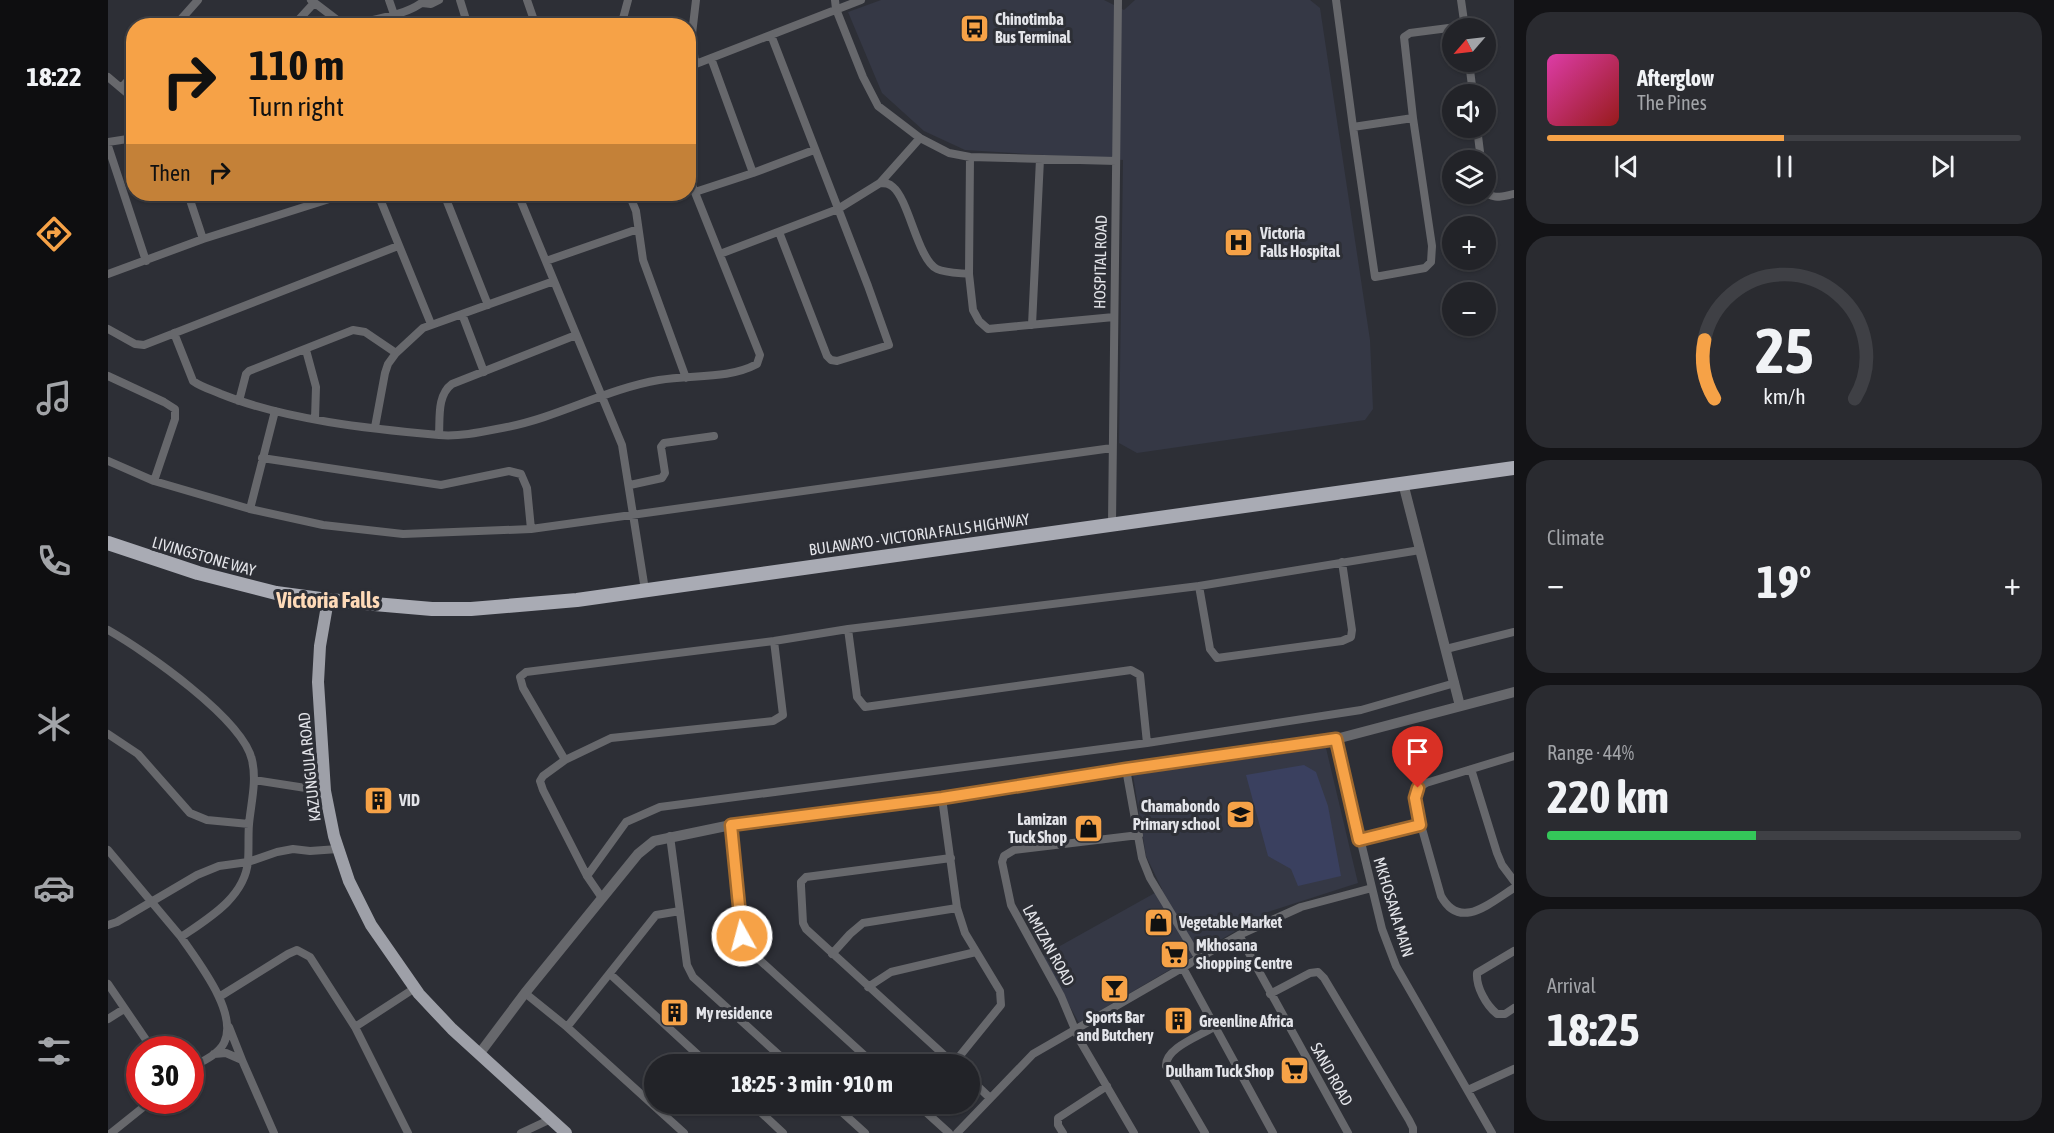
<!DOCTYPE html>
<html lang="en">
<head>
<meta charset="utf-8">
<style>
	body { margin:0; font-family:"Asap Condensed",sans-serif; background:#2a2b30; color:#f1f3f6; height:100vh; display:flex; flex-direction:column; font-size:22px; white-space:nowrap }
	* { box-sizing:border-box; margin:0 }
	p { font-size:20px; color:#a2a4a8 }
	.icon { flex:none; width:33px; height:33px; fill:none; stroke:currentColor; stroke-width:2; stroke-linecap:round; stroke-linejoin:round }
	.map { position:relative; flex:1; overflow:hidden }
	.sheet { display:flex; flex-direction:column; gap:12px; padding:12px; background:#131316; width:540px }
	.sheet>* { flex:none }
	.top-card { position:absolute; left:18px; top:18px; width:570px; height:183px; border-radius:24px; box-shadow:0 2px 4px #0004,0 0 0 2px #3f4045; background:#f6a247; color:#111; overflow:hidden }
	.needle { width:39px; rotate:242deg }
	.controls { position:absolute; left:1334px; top:18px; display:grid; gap:12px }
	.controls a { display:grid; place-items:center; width:54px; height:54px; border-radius:50%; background:#222328; box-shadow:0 2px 4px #0004,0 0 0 2px #3f4045; font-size:30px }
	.speed { position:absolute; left:18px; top:1036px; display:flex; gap:12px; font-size:30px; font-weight:700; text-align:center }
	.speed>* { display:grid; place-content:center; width:78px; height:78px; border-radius:50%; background:#222328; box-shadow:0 2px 4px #0004,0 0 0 2px #3f4045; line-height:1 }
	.speed .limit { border:9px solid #d22; background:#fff; color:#111 }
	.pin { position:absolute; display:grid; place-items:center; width:51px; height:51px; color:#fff; margin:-62px -26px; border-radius:50% 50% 50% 0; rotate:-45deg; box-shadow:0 0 6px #0007 }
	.pin .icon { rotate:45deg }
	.me { position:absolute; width:66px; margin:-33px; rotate:353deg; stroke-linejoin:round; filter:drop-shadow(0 0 4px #0008) }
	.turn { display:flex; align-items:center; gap:21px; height:126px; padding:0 24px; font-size:27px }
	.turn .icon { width:78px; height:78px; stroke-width:2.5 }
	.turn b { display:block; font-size:42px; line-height:51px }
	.then { display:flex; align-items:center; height:57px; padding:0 24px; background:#0003; gap:12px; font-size:22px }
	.big { font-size:45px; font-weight:700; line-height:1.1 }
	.sheet .widget { flex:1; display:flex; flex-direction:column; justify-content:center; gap:9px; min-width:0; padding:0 21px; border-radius:24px; background:#2a2b30 }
	.sheet .dial { align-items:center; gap:0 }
	.dial svg { height:156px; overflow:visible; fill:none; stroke:#3f4045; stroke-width:7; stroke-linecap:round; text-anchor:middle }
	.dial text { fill:#f1f3f6; stroke:none }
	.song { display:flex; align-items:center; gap:18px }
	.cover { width:72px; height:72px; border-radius:9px; background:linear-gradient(135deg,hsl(320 70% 55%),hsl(0 70% 35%)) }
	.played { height:6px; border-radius:3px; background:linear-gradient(90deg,#f6a247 50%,#3f4045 50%) }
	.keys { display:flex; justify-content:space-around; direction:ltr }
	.heat { display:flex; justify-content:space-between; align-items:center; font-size:33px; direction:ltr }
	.charge { height:9px; border-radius:4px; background:linear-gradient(90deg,#34c759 44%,#3f4045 0) }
	.trip { position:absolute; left:536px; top:1054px; width:336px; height:60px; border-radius:30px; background:#222328; box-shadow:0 2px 4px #0004,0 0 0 2px #3f4045; font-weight:700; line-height:60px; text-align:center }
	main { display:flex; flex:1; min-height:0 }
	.dock { display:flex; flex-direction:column; width:108px; justify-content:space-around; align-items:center; background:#0e0e10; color:#a2a4a8 }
	.dock .icon { width:42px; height:42px }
	.dock .current { color:#f6a247 }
	.dock b { font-size:27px; color:#f1f3f6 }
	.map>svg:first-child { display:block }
	.built { fill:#353845 }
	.green { fill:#3a405f }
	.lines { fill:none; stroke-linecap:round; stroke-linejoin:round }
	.minor { stroke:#67686c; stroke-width:8 }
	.tertiary { stroke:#67686c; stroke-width:10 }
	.primary { stroke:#9ea0a8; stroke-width:12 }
	.trunk { stroke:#a9abb4; stroke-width:14 }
	.route-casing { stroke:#a0692e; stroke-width:15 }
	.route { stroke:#f6a247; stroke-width:10 }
	.labels { text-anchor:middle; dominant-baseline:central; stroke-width:6; stroke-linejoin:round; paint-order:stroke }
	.poi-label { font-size:16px; font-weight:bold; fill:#e3e4e9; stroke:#2d2f36; text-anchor:start }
	.street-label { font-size:16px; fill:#e3e4e9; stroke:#2d2f36 }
	.district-label { font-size:22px; font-weight:bold; fill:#fedab8; stroke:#2d2f36 }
</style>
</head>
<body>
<main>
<nav class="dock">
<b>18:22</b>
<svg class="icon current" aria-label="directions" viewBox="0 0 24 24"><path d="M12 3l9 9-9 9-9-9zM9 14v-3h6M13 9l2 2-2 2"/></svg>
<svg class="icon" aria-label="music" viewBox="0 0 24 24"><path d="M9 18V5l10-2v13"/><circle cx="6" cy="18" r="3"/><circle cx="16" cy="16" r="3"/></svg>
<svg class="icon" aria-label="phone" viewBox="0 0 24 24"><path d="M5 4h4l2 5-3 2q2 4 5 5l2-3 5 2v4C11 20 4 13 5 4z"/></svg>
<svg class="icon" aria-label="climate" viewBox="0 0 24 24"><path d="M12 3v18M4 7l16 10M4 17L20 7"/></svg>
<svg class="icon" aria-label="car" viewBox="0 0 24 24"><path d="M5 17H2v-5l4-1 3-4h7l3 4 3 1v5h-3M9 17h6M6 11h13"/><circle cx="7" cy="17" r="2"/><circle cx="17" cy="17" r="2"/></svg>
<svg class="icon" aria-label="filters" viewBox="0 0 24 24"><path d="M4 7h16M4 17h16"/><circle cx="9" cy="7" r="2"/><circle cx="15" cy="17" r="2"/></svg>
</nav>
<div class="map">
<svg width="1406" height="1133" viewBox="0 0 1406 1133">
	<rect width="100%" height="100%" fill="#2d2f36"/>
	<path class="built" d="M773,0H996L1016,10L1027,0H1202L1212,8L1262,340L1265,409L1257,420L1029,453L1011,443L1015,160L857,150L816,131L774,93L740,12Z
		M1218,748L1250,883L1160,912L971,1023L934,956L1054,889L1038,856L1025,775Z"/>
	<path class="green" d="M1196,765L1208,772L1220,806L1233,876L1190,886L1183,869L1160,856L1138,775Z"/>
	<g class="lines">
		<path class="minor" d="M203,0L237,26
			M281,0L290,26
			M352,0L360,26
			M419,0L428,26
			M727,0L728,9L755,77L770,106L812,138L841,153L862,157L1008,161
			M1228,0L1245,127L1305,118L1296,37L1302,33L1356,26
			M1353,0L1357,28
			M314,3L323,4L331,0
			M67,26L90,0
			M185,26L206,3
			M238,26C260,20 300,16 317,0
			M513,26L520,0
			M663,35L760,286L781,345L729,361L723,360L719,356L671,232
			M603,58L645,173
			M1361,62L1365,94
			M587,64L584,34L588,0
			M580,67L753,0
			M0,77L26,99
			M14,87L26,74
			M1245,127L1267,277L1317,268L1323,262L1324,246L1305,118
			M1369,128L1373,160
			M0,142L26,138
			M0,146L38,261
			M862,157L861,274L865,310L871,321L880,329L1006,317
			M772,183C777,183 781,183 785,187C801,200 810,260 829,269C837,273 852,273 861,274
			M1377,189C1383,201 1395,196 1406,194
			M587,192L645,173L706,150
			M80,194L95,239
			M270,194L323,324
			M336,194L380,305
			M410,194L514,445L537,590
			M521,194L528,211L535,260L578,378
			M612,254L730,209L772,183L812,138
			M438,261L530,229
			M0,274L95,239L237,194
			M354,314L376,372
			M924,325L932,159
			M0,329L27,344L36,345L290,246
			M66,333L85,381C93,387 104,390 113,394C177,420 263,429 331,435C353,437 378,431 399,427C451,417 498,389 551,380C583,374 619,380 649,364L652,355L580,175
			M198,350L208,387L207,419
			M0,376L56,402L67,409V419L46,481
			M131,401L138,374L141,371L245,330L257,332L288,353
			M267,427L277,373L280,364L288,353L315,328L446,281
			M331,435C332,418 329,395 344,384L468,335
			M154,458L333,485L401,471L413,474L419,488L423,529
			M0,461L46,481L142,509L215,525L295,534L423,529L1004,448
			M522,485L554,478L557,473L553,447L556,443L606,436
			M142,509L167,411
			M1004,523L1010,0
			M1091,586L1102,649L1109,658L1234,641L1243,637L1244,630L1234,562
			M740,629L749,697L757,707L1023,670L1032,675L1039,743
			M0,630C37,651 135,719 144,760C149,781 143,803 141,824C140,836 141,849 140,861C137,897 101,918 73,937L0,850
			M1338,649L1406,632
			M0,734L30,754L82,813L99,820L141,824
			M1228,739L1274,929L1288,966L1384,1133
			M1406,756L1318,783L1310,788L1307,798L1313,825L1333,896C1352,931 1382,903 1406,888
			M457,760L415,688L412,677L418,672L666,641L740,629L1091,586L1312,550
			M1018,769L1034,858L1042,878L1091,959
			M1363,769L1389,853L1394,865L1406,881
			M146,780L217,791
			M834,798L849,908L857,933L892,991L893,1005L846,1063
			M623,825L632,929L637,943L645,954L767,1065
			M562,836L579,965L585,977L682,1065
			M1251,840L1313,825
			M843,858L698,877L693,882V886L695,923L698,929L847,1065
			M479,876L518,822L552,807L1039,743L1253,710L1347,683
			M494,898L479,876L435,790L432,781L435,776L457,760L503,738L665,721L675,715L666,641
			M0,925L9,922L89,875L111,866L140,862L169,852L185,849L202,851L230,849
			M1131,935L1240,1133
			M73,937C90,962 131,1013 116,1043C110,1055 93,1062 82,1068
			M1406,951L1369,973C1368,987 1378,1005 1389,1014H1397L1406,1008
			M724,954L742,934L755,923L849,908
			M1075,968L1165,1133
			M502,974L601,1065
			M0,984L45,1050
			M760,987L783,972L868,952
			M417,993L459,1027L576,1133
			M1162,994L1202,973L1210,972L1216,978L1301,1120L1305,1128V1133
			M111,997L180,954L189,950L202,957L247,1027L300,1133
			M0,1019L16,1009
			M121,1027L134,1060
			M247,1027L307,988
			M459,1027L548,915L572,911
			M106,1054L118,1053L134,1060L166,1133
			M861,1078L882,1098
			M1360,1090L1406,1069
			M644,1104L675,1133
			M725,1104L757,1133
			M809,1104L841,1133
			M3,1133L43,1101
			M413,1133L443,1119
			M849,1133L925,1054L1131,935L1193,907L1264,888
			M955,1133L950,1125V1118L999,1086
			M1026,1133L971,1039L953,996L903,905L894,862L896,856L906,850L1031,835
			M1097,1133L1058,1066C1057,1048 1092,1036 1106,1027"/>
		<path class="tertiary" d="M1295,483L1352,706
			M372,1053L417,993L530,854L546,841L623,825L834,798L1228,739L1406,692"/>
		<path class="primary" d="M220,600L212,646L210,682L217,791L226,836L241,881L263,925L311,994L344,1029L458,1133"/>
		<path class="trunk" d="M0,543L90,573L168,593L220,600L324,609H363L469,600L1406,468"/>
	</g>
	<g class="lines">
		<defs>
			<path id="route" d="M634,936L623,825L834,798L1018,769L1228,739L1251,840L1312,825L1307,798L1310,788"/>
		</defs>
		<use href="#route" class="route-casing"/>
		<use href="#route" class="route"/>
	</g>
	<defs>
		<symbol id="bus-square" viewBox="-11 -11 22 22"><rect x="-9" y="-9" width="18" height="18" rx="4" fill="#f6a247" stroke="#2d2f36"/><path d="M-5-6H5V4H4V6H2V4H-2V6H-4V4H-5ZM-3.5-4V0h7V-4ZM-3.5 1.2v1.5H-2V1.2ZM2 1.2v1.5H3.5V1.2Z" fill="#111"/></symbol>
		<symbol id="hospital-square" viewBox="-11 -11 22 22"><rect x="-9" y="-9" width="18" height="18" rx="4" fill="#f6a247" stroke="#2d2f36"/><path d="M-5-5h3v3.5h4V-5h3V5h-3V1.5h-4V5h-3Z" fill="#111"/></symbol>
		<symbol id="building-square" viewBox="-11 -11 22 22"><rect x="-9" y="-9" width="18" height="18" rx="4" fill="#f6a247" stroke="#2d2f36"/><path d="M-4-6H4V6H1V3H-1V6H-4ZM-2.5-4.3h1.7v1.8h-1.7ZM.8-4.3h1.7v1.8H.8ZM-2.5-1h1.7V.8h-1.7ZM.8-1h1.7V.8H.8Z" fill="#111"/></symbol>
		<symbol id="school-square" viewBox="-11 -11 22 22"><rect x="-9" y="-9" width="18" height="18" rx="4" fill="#f6a247" stroke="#2d2f36"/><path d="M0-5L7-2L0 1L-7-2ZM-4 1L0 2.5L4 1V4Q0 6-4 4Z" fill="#111"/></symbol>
		<symbol id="shop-square" viewBox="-11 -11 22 22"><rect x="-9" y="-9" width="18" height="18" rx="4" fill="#f6a247" stroke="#2d2f36"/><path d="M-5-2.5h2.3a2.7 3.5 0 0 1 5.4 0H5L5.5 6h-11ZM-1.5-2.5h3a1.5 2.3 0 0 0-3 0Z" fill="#111"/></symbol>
		<symbol id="supermarket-square" viewBox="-11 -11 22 22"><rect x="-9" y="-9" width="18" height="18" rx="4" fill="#f6a247" stroke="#2d2f36"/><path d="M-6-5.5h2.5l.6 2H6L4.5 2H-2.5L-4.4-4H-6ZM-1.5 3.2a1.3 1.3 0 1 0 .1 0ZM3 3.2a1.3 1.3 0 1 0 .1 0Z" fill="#111"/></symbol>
		<symbol id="bar-square" viewBox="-11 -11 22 22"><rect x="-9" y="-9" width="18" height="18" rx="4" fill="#f6a247" stroke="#2d2f36"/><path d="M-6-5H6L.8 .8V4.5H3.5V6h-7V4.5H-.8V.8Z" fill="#111"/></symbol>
	</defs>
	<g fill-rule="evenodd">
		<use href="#bus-square" x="850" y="12" width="33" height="33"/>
		<use href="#hospital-square" x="1114" y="226" width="33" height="33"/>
		<use href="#building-square" x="254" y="784" width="33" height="33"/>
		<use href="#school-square" x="1116" y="798" width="33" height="33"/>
		<use href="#shop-square" x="964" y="812" width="33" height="33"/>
		<use href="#shop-square" x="1034" y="906" width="33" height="33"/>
		<use href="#supermarket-square" x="1050" y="938" width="33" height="33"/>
		<use href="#bar-square" x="990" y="972" width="33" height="33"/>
		<use href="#building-square" x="550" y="996" width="33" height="33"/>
		<use href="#building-square" x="1054" y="1004" width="33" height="33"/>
		<use href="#supermarket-square" x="1170" y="1054" width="33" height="33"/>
	</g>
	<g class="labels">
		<g class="poi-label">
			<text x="887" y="19">Chinotimba<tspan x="887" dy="18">Bus Terminal</tspan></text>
			<text x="1152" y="233">Victoria<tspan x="1152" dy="18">Falls Hospital</tspan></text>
			<text x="291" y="800">VID</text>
			<text x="1112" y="806" text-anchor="end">Chamabondo<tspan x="1112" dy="18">Primary school</tspan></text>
			<text x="959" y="819" text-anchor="end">Lamizan<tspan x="959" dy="18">Tuck Shop</tspan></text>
			<text x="1071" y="922">Vegetable Market</text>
			<text x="1088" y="945">Mkhosana<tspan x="1088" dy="18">Shopping Centre</tspan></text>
			<text x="588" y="1013">My residence</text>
			<text x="1007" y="1017" text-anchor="middle">Sports Bar<tspan x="1007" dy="18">and Butchery</tspan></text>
			<text x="1091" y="1021">Greenline Africa</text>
			<text x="1166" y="1071" text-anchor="end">Dulham Tuck Shop</text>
		</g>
		<g class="street-label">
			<text transform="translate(992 262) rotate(-89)">HOSPITAL ROAD</text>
			<text transform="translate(811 534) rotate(-8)">BULAWAYO - VICTORIA FALLS HIGHWAY</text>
			<text transform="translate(96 556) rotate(16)">LIVINGSTONE WAY</text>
			<text transform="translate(201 767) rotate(-96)">KAZUNGULA ROAD</text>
			<text transform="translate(1286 907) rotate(73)">MKHOSANA MAIN</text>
			<text transform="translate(941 945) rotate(61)">LAMIZAN ROAD</text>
			<text transform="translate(1224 1074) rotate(61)">SAND ROAD</text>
		</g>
		<g class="district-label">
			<text x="220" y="600">Victoria Falls</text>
		</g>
	</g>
</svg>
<div class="controls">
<a><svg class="needle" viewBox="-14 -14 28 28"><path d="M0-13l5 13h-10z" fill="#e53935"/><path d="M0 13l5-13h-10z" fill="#a2a4a8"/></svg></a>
<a><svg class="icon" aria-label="sound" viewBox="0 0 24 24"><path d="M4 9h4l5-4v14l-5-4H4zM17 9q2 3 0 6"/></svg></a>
<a><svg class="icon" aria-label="layers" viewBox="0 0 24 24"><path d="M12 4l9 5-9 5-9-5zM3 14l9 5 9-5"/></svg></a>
<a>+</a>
<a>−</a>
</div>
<div class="speed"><div class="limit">30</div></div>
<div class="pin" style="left:1310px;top:788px;background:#d93025"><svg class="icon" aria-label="arrive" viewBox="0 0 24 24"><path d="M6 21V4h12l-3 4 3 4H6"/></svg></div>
<svg class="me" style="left:634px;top:936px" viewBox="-20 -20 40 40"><circle r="17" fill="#f6a247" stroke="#fff" stroke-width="3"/><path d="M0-11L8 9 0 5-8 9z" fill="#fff"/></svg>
<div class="trip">18:25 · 3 min · 910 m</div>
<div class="top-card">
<div class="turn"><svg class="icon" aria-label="right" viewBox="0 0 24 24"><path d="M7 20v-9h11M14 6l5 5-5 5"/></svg><div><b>110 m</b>Turn right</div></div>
<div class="then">Then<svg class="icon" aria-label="right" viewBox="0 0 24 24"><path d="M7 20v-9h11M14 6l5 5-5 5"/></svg></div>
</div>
</div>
<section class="sheet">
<div class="widget">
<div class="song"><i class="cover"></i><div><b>Afterglow</b><p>The Pines</p></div></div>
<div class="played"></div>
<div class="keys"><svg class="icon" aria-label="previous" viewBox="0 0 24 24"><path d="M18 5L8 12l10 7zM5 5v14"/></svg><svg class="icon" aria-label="pause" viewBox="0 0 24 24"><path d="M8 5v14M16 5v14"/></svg><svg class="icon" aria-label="next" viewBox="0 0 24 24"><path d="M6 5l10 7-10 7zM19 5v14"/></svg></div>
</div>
<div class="widget dial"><svg viewBox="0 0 100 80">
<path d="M14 69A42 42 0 1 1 86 69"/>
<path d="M14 69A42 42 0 0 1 9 39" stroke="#f6a247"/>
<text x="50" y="56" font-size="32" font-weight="700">25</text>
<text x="50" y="72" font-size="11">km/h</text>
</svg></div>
<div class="widget"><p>Climate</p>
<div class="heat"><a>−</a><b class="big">19°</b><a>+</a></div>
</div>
<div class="widget"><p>Range · 44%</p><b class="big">220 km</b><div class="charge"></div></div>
<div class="widget"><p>Arrival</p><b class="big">18:25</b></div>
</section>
</main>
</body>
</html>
